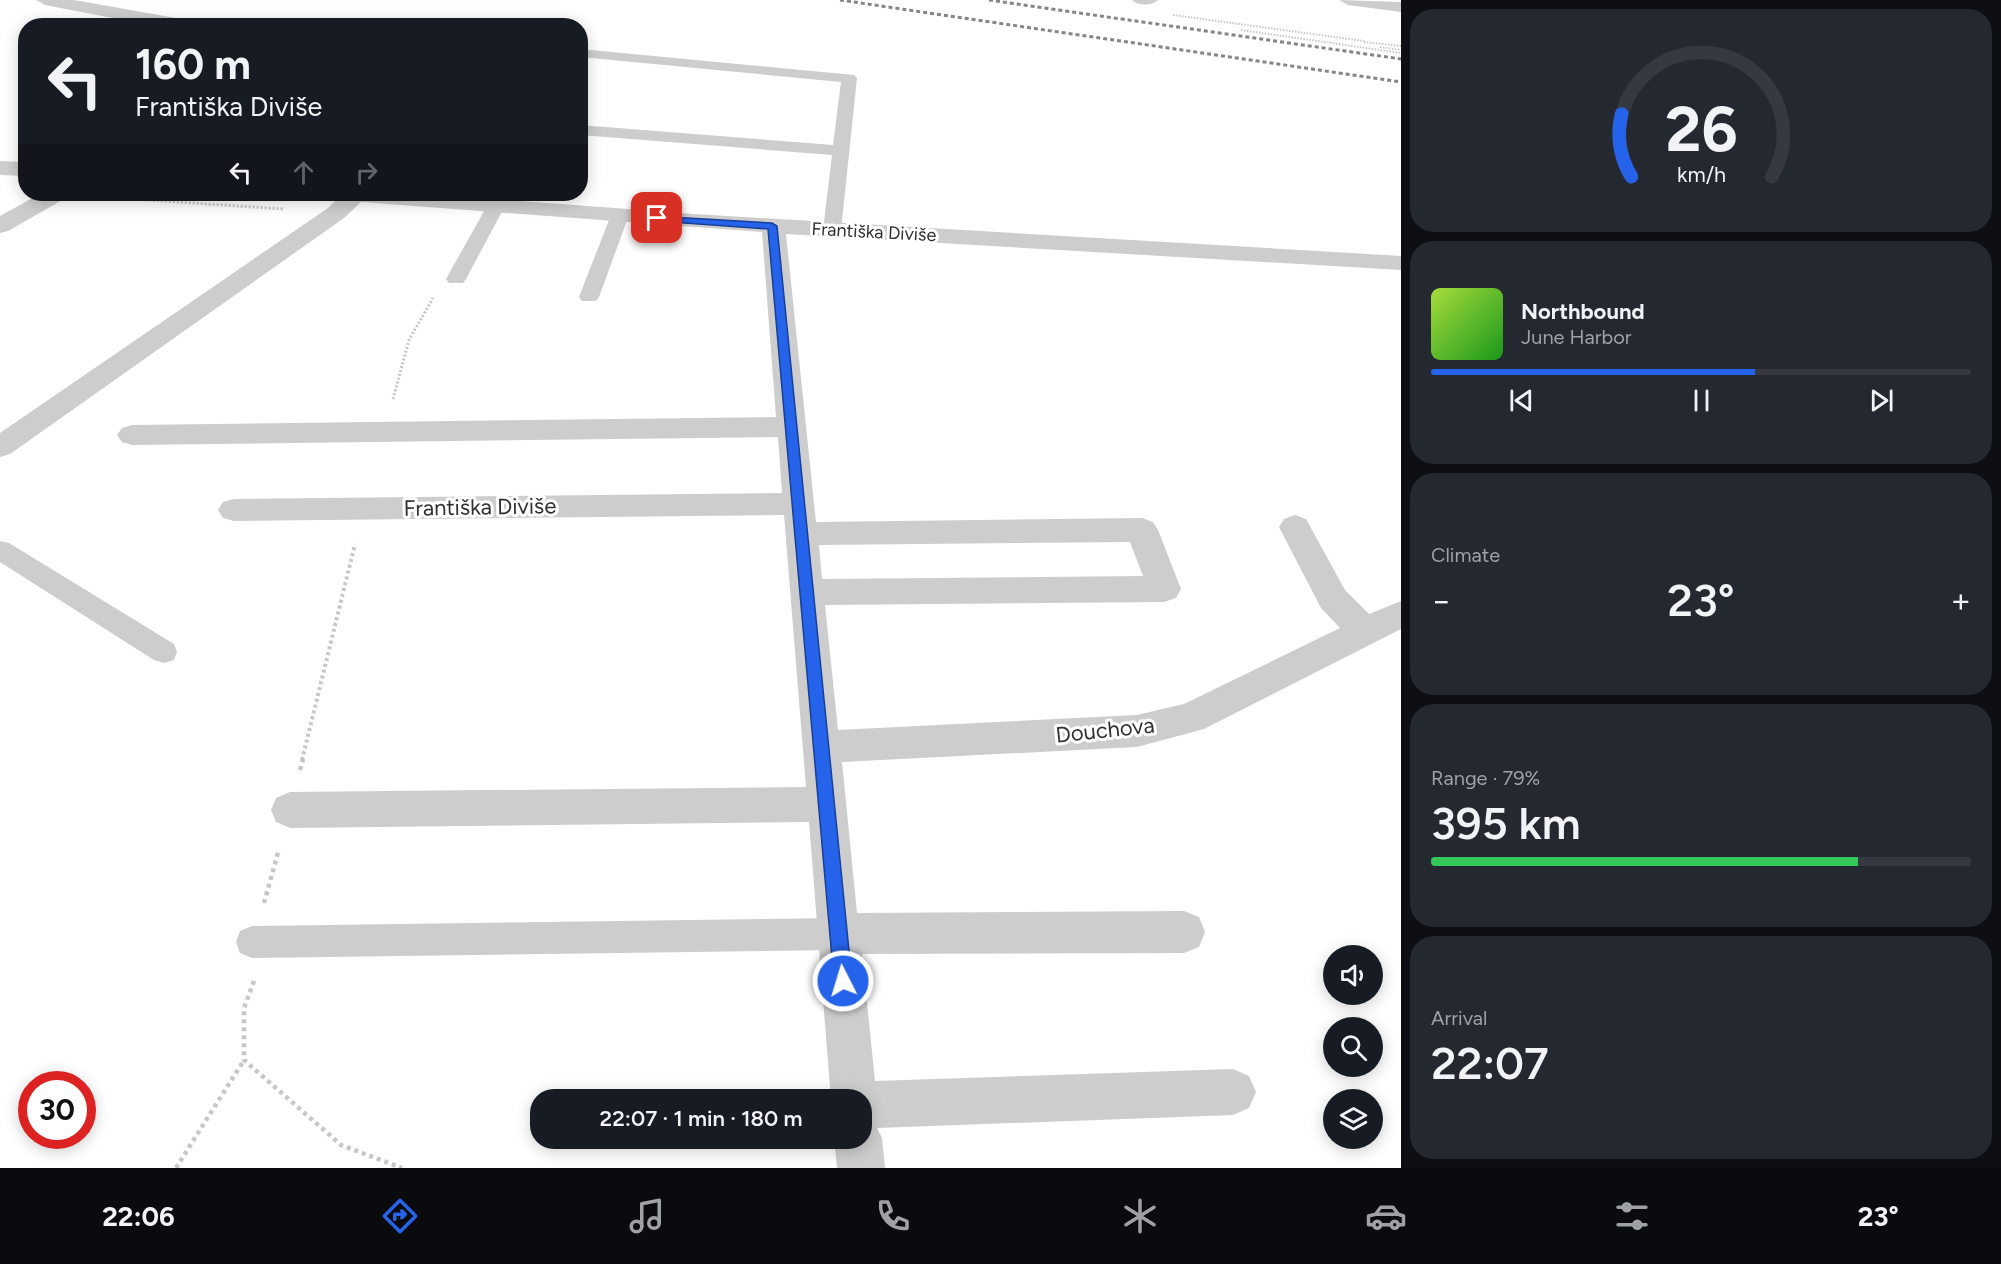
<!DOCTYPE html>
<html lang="en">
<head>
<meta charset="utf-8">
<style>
	body { margin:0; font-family:Figtree,sans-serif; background:#242831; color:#f1f3f6; height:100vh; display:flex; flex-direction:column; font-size:22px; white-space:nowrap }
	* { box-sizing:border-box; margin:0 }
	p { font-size:20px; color:#9ea1a6 }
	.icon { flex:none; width:33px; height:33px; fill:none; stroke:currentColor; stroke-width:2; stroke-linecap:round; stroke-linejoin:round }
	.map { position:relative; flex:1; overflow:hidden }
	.sheet { display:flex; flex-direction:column; gap:9px; padding:9px; background:#0d0f14; width:600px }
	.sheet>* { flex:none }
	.top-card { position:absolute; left:18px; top:18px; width:570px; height:183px; border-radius:24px; box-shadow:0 3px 15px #0003; background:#171b24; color:#f1f3f6; overflow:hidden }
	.fabs { position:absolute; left:1323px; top:945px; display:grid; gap:12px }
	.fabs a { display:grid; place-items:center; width:60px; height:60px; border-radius:50%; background:#171b24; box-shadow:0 3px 15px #0003; font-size:30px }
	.speed { position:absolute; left:18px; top:1071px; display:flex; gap:12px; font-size:30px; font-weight:700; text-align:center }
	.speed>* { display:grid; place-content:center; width:78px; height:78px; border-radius:50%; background:#171b24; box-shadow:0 3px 15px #0003; line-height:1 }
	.speed .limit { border:9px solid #d22; background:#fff; color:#111 }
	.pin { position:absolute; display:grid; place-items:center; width:51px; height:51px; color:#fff; margin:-26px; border-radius:12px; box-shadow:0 3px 9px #0006 }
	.me { position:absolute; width:66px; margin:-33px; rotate:355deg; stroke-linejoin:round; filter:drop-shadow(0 0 4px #0008) }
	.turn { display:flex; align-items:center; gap:21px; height:126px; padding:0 18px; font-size:27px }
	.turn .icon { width:78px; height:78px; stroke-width:2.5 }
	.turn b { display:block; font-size:42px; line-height:51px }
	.lanes { display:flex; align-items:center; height:57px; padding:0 18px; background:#0003; justify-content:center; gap:30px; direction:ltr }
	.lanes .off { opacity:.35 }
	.big { font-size:45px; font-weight:600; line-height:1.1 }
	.sheet .card { flex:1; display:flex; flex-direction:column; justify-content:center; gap:9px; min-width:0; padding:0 21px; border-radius:24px; background:#242831 }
	.sheet .dial { align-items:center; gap:0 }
	.dial svg { height:156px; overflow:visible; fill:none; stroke:#363941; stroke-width:7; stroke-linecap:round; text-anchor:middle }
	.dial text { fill:#f1f3f6; stroke:none }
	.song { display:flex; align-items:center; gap:18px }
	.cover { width:72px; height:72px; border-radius:9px; background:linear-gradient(135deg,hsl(80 70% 55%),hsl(120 70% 35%)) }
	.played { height:6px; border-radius:3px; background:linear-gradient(90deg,#2563eb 60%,#363941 60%) }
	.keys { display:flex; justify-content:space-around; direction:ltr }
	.heat { display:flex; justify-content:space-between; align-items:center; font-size:33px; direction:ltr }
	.charge { height:9px; border-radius:4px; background:linear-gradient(90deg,#34c759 79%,#363941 0) }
	.trip { position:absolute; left:530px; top:1089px; width:342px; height:60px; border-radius:24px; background:#171b24; box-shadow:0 3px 15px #0003; font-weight:600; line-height:60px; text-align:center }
	.tabs { display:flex; height:96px; justify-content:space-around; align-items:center; background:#090b0e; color:#9ea1a6 }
	.tabs .icon { width:42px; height:42px }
	.tabs .on { color:#2563eb }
	.tabs b { font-size:27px; color:#f1f3f6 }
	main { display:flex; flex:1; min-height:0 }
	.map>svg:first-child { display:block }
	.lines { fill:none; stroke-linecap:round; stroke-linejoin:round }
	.path-far3 { stroke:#c7c7c7; stroke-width:2; stroke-dasharray:1.5 1.5; stroke-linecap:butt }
	.path-far2 { stroke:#c7c7c7; stroke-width:3; stroke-dasharray:2 2; stroke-linecap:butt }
	.path-far1 { stroke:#c7c7c7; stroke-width:4; stroke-dasharray:3 3; stroke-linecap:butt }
	.path { stroke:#c7c7c7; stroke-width:4.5; stroke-dasharray:4 4; stroke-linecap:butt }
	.service { fill:#cdcdcd; fill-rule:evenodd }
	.minor { fill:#cdcdcd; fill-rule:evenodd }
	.rail { stroke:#858585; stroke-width:3; stroke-dasharray:4 3; stroke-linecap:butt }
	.route { fill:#2563eb; stroke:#184099; stroke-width:1.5 }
	.labels { text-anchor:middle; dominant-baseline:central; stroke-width:6; stroke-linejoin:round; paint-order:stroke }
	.far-street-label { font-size:18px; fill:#303030; stroke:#fff }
	.street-label { font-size:22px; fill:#303030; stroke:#fff }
</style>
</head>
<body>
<main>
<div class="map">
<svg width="1401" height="1168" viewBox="0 0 1401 1168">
	<rect width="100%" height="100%" fill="#fff"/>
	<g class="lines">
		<path class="path-far3" d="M1173,15L1364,41
			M1241,30L1401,53
			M1364,42L1401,46
			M1380,47L1401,50"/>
		<path class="path-far2" d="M89,196L283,209
			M393,399L409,340L433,298"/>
		<path class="path-far1" d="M302,760L355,544"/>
		<path class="path" d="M300,770L303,759
			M264,903L279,849
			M254,981L244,1008V1060L341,1145L402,1168
			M176,1168L244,1060"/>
		<path class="service" d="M1132,0H1158C1152,6 1138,6 1132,0Z
			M580,49L854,75L857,78L841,230L838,234H826L823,230L832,155L580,135V125L833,145L841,82L580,57Z
			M496,201L505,206L466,279L463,283H449L446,279L487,206Z
			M620,210L629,215L599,297L596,301H582L579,297L611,215Z
			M0,541L9,543L174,644L177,652L174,660L164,663L154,660L0,562Z
			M838,918L850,923L854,934L850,945L838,950L252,958L240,953L236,942L240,931L252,926Z"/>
		<path class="minor" d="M36,0H74L187,20L196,26H154L45,5Z
			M1339,0L1401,2V12L1348,5Z
			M0,161L26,162V176L0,175Z
			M40,194H67L64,199L8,231L0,233V216Z
			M336,194H429L694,214L1401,256V270L786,234L816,522L1142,518L1153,522L1158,530L1181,589L1176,598L1164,602L825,605L838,730L1137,715L1184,704L1340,628L1321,608L1279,527L1284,519L1295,515L1306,519L1345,590L1369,614L1401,601V629L1204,729L1137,747L842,762L857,913L1184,911L1199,917L1205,932L1199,947L1184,953L862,954L875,1081L1233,1069L1249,1076L1256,1092L1249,1108L1233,1115L877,1128L882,1138L885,1168H837L834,1138H861V1100H831L809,822L290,828L276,822L271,810L276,798L290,792L806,787L784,515L234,521L223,518L218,510L223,502L234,499L782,493L778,437L132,445L122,442L117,435L122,428L132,425L776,417L762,232L361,202L344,218L10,454L0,457V433L328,208L338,198ZM1130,542L1143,576L822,579L819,545Z"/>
		<path class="rail" d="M840,0L1401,82
			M989,0L1401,59"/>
	</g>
	<path class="route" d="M653,216L772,223L777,226L852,981L849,987L843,990L836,987L834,981L768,229L657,221L652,218Z"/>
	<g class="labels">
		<g class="far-street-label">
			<text transform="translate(874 232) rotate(3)">Františka Diviše</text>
		</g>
		<g class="street-label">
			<text transform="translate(480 507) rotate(-1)">Františka Diviše</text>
			<text transform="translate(1105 730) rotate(-6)">Douchova</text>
		</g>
	</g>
</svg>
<div class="fabs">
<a><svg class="icon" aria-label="sound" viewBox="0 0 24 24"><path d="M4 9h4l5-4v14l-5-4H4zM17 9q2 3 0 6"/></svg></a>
<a><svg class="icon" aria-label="search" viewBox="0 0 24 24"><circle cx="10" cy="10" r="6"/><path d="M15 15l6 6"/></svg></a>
<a><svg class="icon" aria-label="layers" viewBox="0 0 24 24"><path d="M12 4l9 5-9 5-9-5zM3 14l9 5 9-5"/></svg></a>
</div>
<div class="speed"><div class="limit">30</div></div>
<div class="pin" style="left:657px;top:218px;background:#d93025"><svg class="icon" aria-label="arrive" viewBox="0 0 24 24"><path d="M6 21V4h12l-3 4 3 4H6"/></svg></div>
<svg class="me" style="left:843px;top:981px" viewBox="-20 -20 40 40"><circle r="17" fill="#2563eb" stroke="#fff" stroke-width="3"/><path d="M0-11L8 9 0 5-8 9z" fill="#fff"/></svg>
<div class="trip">22:07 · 1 min · 180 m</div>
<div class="top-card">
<div class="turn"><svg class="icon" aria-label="left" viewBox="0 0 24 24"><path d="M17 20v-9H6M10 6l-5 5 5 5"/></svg><div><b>160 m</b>Františka Diviše</div></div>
<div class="lanes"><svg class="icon" aria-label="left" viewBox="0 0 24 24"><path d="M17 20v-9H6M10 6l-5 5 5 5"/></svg><svg class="icon off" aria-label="ahead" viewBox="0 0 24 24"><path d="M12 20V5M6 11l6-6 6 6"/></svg><svg class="icon off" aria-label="right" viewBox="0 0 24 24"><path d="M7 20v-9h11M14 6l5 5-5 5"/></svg></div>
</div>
</div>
<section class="sheet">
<div class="card dial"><svg viewBox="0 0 100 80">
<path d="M14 69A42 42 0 1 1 86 69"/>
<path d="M14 69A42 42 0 0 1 9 37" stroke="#2563eb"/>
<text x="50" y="56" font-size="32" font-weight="700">26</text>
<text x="50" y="72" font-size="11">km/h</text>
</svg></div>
<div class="card">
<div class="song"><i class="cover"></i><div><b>Northbound</b><p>June Harbor</p></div></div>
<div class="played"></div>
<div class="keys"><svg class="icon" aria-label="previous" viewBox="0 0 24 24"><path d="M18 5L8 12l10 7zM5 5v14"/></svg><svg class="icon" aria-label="pause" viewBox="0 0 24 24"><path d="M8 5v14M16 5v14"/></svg><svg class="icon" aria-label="next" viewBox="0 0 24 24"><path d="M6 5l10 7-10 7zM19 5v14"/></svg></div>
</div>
<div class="card"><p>Climate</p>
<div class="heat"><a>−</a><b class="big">23°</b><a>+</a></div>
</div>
<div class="card"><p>Range · 79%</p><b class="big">395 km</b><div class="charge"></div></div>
<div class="card"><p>Arrival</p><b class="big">22:07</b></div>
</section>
</main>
<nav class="tabs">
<b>22:06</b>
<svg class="icon on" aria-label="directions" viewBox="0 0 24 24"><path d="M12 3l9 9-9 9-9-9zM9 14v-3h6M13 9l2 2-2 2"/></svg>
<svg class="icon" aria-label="music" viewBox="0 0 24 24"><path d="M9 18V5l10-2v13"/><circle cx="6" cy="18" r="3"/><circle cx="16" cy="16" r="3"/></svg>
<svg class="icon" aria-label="phone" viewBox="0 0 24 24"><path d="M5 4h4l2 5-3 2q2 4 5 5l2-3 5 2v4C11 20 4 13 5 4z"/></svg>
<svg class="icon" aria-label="climate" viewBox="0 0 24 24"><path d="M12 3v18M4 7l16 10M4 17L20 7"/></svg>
<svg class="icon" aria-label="car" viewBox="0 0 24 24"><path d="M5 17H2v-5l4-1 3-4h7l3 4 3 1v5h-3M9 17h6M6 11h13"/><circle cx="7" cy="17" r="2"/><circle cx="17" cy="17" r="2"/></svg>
<svg class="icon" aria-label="filters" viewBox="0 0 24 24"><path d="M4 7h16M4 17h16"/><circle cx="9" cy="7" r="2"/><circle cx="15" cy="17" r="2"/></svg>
<b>23°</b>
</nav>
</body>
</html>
